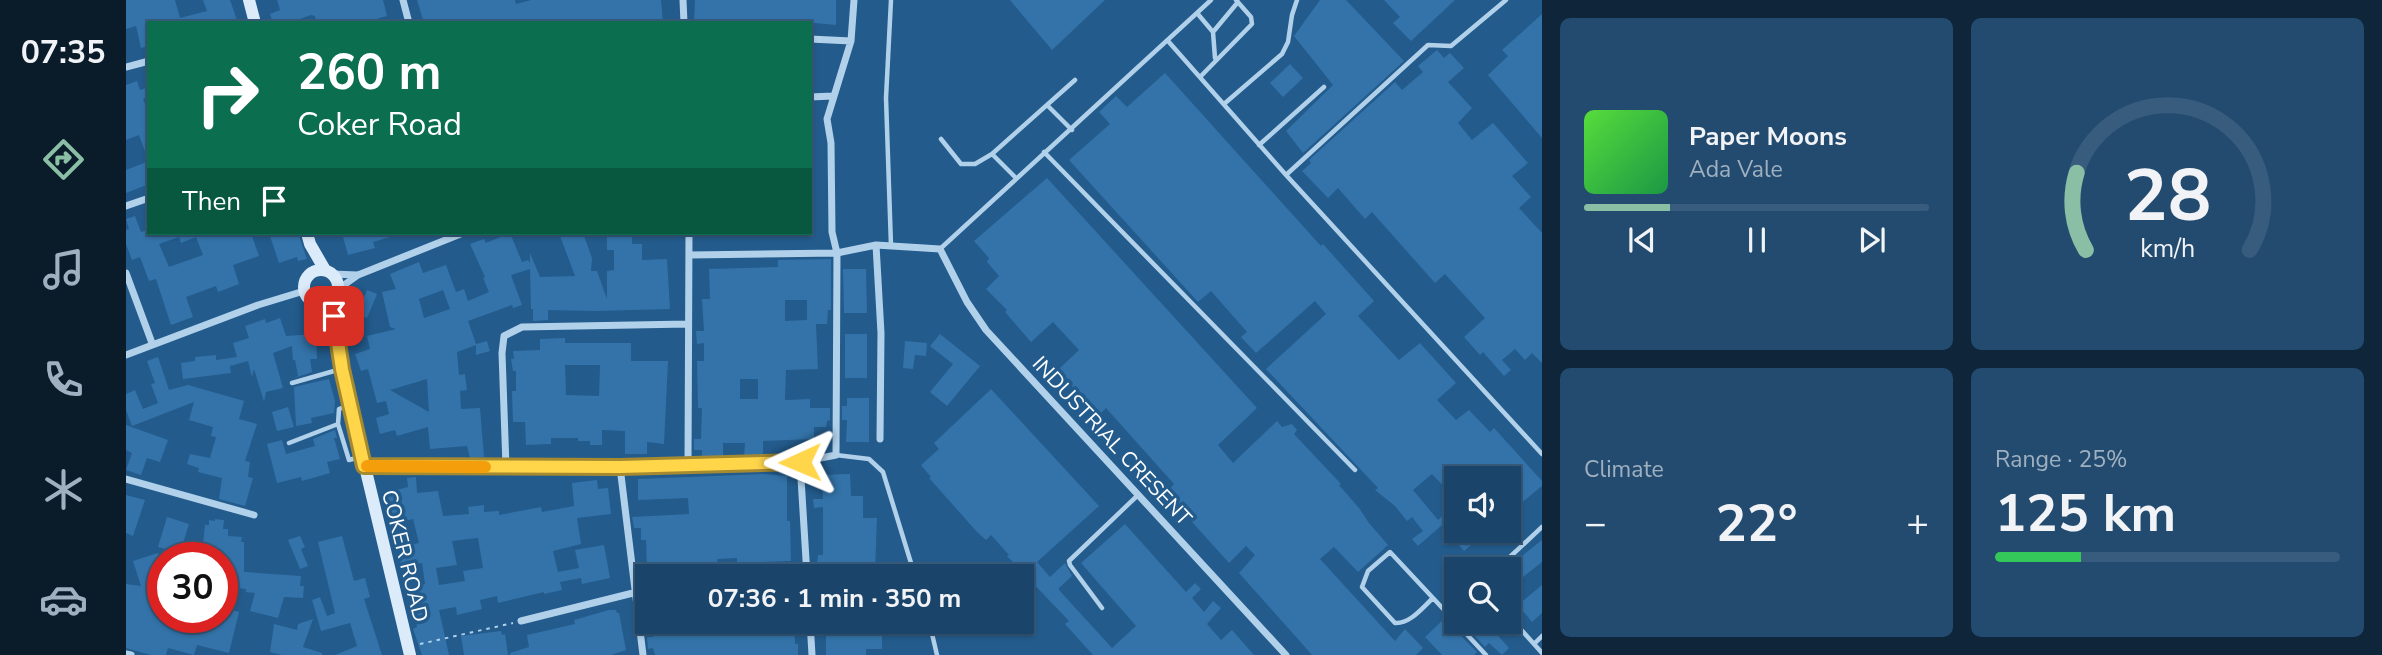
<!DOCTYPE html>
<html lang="en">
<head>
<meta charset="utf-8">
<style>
	body { margin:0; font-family:"Nunito Sans",sans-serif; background:#234b6f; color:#f1f3f6; height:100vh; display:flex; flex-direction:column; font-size:26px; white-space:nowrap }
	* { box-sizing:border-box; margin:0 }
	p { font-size:23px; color:#9fb0c0 }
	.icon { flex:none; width:38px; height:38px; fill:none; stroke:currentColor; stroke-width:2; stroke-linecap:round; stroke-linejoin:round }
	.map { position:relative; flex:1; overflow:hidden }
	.drawer { display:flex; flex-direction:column; gap:18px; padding:18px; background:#0e253a; width:840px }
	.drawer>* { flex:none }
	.top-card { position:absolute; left:21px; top:21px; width:665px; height:214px; border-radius:0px; box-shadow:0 2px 5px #0004,0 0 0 2px #385c7d; background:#0b6e4f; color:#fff; overflow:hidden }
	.tools { position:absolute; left:1318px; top:466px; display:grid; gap:14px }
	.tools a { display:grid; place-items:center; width:77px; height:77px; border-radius:0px; background:#1a4469; box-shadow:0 2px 5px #0004,0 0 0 2px #385c7d; font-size:35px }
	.speed { position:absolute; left:21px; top:542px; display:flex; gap:14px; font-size:35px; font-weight:700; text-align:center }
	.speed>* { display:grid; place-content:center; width:91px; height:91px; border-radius:50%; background:#1a4469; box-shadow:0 2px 5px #0004,0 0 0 2px #385c7d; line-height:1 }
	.speed .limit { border:10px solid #d22; background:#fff; color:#111 }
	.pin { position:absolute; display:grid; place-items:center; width:60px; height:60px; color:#fff; margin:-30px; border-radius:14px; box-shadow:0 4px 10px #0006 }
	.me { position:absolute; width:77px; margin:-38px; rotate:269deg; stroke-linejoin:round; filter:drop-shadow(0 0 5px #0008) }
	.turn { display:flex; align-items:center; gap:24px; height:147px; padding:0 35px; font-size:32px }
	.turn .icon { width:91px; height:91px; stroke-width:2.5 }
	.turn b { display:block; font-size:49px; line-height:60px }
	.then { display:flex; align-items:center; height:66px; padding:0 35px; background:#0003; gap:14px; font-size:26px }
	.big { font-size:52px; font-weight:700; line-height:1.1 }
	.drawer .card { flex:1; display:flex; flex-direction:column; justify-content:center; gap:10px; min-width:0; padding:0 24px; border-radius:10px; background:#234b6f }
	.drawer .dial { align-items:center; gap:0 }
	.dial svg { height:182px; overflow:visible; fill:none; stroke:#385c7d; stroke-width:7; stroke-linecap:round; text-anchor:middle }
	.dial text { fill:#f1f3f6; stroke:none }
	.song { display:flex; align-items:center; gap:21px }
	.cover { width:84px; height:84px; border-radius:10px; background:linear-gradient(135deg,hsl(110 70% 55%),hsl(140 70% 35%)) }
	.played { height:7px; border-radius:4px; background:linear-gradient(90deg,#8abfa5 25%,#385c7d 25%) }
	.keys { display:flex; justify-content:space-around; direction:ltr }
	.heat { display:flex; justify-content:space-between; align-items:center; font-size:38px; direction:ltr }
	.charge { height:10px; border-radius:5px; background:linear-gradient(90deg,#34c759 25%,#385c7d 0) }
	.drawer .tiles { flex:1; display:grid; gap:18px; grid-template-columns:repeat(2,1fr) }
	.trip { position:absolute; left:509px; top:564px; width:399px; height:70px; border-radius:0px; background:#1a4469; box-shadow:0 2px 5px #0004,0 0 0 2px #385c7d; font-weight:700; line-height:70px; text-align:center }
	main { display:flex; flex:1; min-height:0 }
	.tab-bar { display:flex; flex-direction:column; width:126px; justify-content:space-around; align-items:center; background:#0a1b2a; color:#9fb0c0 }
	.tab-bar .icon { width:49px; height:49px }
	.tab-bar .active { color:#8abfa5 }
	.tab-bar b { font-size:32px; color:#f1f3f6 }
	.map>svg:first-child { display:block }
	.building { fill:#3373a9; fill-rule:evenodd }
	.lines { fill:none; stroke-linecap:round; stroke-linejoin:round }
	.path { stroke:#b1d1eb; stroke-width:2; stroke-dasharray:3.5 5; stroke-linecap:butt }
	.lane { stroke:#b1d1eb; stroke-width:4.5 }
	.street { stroke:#b1d1eb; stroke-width:7 }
	.secondary { stroke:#dcebf9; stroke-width:12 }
	.route-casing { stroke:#a68a30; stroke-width:18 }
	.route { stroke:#ffd54a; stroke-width:12 }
	.slow { stroke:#f59e0b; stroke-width:12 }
	.labels { text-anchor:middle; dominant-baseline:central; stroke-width:7; stroke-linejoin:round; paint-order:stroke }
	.street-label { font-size:21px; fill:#fff; stroke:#235b8c }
</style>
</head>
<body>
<main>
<nav class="tab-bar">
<b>07:35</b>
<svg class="icon active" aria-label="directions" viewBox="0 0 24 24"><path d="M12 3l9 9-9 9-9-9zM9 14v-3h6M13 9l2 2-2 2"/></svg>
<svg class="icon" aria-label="music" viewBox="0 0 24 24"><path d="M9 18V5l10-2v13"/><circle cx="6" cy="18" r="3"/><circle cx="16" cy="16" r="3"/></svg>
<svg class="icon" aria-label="phone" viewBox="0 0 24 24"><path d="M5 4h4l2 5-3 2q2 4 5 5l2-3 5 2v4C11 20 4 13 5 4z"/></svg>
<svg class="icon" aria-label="climate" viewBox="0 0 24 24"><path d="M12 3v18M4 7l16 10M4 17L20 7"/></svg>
<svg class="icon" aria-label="car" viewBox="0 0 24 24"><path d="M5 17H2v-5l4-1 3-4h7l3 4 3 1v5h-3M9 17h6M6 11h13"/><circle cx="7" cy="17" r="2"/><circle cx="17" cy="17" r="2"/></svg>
</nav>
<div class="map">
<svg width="1416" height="655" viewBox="0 0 1416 655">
	<rect width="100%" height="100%" fill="#235b8c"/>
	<path class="building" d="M0,0H49L54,18L81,11L77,0H104L112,23H23V46L15,48L10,26L0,29Z
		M151,0H257L261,16L236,23H196L195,20L190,22L189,16L185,15L163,23H147L144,14L154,10Z
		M291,0H389L390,4L405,0H535L537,23H298Z
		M569,0H710V25L666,21L631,22V19L608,20V23H568Z
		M884,0H979L926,50Z
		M1194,0H1220L1278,61L1177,153L1160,131L1207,85L1168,36Z
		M1258,0H1329L1285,41L1267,23L1274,17Z
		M1416,14V138L1362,75L1382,56L1376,50Z
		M1311,50L1318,58L1324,53L1338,68L1322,82L1346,108L1332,123L1346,140L1367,123L1402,163L1386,176L1405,197L1393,208L1416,233V363L1406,353L1399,360L1389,349L1376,360L1385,370L1378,376L1357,352L1354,355L1338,337L1359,318L1319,274L1309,283L1246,212L1239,219L1212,188L1202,198L1176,171L1185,163L1183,160L1269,82L1276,90L1297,72L1292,66Z
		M1164,64L1177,78L1157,97L1144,83Z
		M1039,73L1195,246L1197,244L1248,301L1232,316L1246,331L1273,360L1294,343L1330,383L1311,400L1330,420L1343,410L1364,432L1368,428L1416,481V486L1382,514V478H1330V499L1306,474L1287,490L1312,520L1330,504V530H1363L1338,551L1316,525L1292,546L1286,539L1297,531L1286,517L1281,521L1269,506L1249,490L1252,488L1140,369L1200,314L1189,301L1130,353L1115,337L1121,332L1085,291L1072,302L943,160L984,124L973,112L990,96L1001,107Z
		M11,81L14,90L23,87V97L17,99L23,113L22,160L13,135L0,140V85Z
		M23,161V184L0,193V170Z
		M921,178L1131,408L1092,445L1107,463L1151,421L1156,427L1166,424L1171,430L1168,434L1215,484L1213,485L1233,508L1243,523L1262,545L1232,572L1208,547L1194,559L1269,641L1279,629L1297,648L1290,655H1186L1113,573L1129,555L1120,546L1103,563L1040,493L1048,484L980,408L970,418L933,369L953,350L927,322L905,342L879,312L881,310L860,289L873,276L861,262L863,258L848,241Z
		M9,216L15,232L23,230V233H125L133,256L107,265L113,284L92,292L90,286L60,297L67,317L45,325L30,279L23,281L14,257L6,260L0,244V230L3,229L0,219ZM53,237L55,243L70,237L77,255L43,267L33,244Z
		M143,233H172L181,259L172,261L171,257L153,263Z
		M216,233H271V235L247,242L249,248L222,255Z
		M384,233L396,262L402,260L404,263V253L414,277L449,276L433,233H457L466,258L465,271H471L481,299V271L488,270V250H481V234H506V244H516V260L541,259L544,309L468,311L422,310V320L407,321V309H405L404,269L385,275L396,305L387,308L386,305L342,321L350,344L361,341L364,351L350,355V345L331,352L333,375L339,374L341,390L334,391L335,409L354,408L358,457L344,458L341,446L304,449L302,427L271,436L269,430L254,434L250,418L263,414L260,401L251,403L242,369L235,371L229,354L244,349L241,336L270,329L264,327L256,292L270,289L264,274L293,262L297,273L320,265L330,292L338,289L342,301L363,292L357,278L359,277L344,244L358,239L360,243ZM317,290L324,309L298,318L293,299ZM301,379L303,412L264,390Z
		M705,259V310H702L701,324H690L692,369L660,370L659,400L684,399V408H704V420L701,421L700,427H688V439L637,441V457H618L619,443H597V456L576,458V450H568V439H575L576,408H572L571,361H578V343L571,344L570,331H578L576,299H584L583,269L652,267V260ZM659,300H681V320L659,321ZM614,379H632V399H614Z
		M717,269H740L741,313H718Z
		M241,290L251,294L241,318L231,314Z
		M154,318L160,336L190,334L191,359H184L186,372L168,378L172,376L169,360H167L166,346L147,353L157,388L140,392L138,402L128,369L126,377L122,361L104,366L105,373L57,379L55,363L69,361V357L90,355V360L111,357L107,343L123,338L119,326L139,319L140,323Z
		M719,334H741V378H719Z
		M814,334L854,366L821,406L804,392L827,364L804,346Z
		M439,338V343H505V361H542L538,444L521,442V454H499V431L476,430V445H464V441H452V438H425V444L400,445L399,422H387L386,391H390V371H387L385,359H388L387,351L414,350V339ZM439,365H474L473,396L440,395Z
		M779,341L801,343L800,356L789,355L787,369L777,368Z
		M32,357L43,390L62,385L118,401L113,419L131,424L119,461L124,462L122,477L127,478L119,506L93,499L96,478L72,472L73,468L61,464L64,454L84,458L90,437L85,436L87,427L63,420L68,402L6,426L0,410V394L9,390L17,409L32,403L25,384L29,383L21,361Z
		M203,379L209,401L208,413L185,418L186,423L170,426L168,387Z
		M865,389L973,506L911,562L924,577L939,563L946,576L933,588V590L986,648L1010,626L955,563L999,524L1060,592L1069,583L1075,589L1066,598L1078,612L1087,601L1095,608L1081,624L1095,640L1106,630L1128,655H967L939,624L943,621L881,556L883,555L865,535L860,540L851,532L803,478L805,477L795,465L813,449L808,443Z
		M721,398H743V442H720L721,420H716V406H721Z
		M162,407L168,427L151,431L146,412Z
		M0,425L42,440L34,462L21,458L15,475L0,470L6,453L0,450Z
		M209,430L211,438H208L214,459L201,462L204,473L176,481L175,477L151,483L141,444L156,440L160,454L189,446L187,439Z
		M638,474L661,476V521H664L665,561L611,563V558L591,559L592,566L521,570L520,540H515V528H508L506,517L563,514L562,498L512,500V479Z
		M724,474L725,496H737V518H751L749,571H743L742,575L732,574L733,576H694V565L691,564L692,555H697V507L688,508L687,499H697L696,475Z
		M290,477L291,493L312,491L317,516L343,514L342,507L358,505V512L373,511V515L415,507L416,512L448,506L446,483L471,480L472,489L482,488L485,514L451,518L455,544L427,551L432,572L453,568L449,550L478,545L484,578L456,584L455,578L434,582L436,590L418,594V592L372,603L371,596L354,600L356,609L331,615L330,607L313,610L323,655H296L287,629L291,627L283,587L299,584L296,563L275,567L271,547L293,543L287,519L265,524L258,493L282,487L281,478ZM352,538L357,568L337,571L339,581L313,585L310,568L331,565L326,541Z
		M0,495L19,500L7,536L0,533Z
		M41,517L63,524L54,553L32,547Z
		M89,519L98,520L97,529H102V536L116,537L115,542H118V572L175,576L174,586H178L177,598L158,597L152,618L124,611L129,593L120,592V589L96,586V557L76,553L79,525H83V520L89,521Z
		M174,536L179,547L175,549L182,566L174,569L162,540Z
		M216,536L228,581L239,578L244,597L238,599L256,655H209L231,646L224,623L195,631L186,600L194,597L201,616L209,613L192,542Z
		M1416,540V562L1382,589V567Z
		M32,553L37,568V618H96V607L113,612L103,653L71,645L68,655L42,648L40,655H25L0,648V584L15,586L7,561Z
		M1416,585V613L1406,622L1392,605Z
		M483,610H490L491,613H493L500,650L485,655H384V653L403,647L401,635L449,624L448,620Z
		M1319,618L1340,641L1351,652L1348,655H1316L1299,637Z
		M187,619L177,647L196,653V655H156L144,652L148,624L171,630L172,624Z
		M525,621H668L669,644H672V655H529L527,648L522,649L521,637H527Z
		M1360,622L1383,648L1376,655L1363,643L1359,647L1347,634Z
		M700,626H735V631H756V649H740V655H700Z
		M375,631L376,635L379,634L382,655H338L335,636Z"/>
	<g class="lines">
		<path class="path" d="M294,644L387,623"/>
		<path class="lane" d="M1071,13L1087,32
			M1042,41L1160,175L1416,454
			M1089,58L1087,32L1112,2
			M1075,76L1126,24L1125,17L1110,0
			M1098,104L1156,54L1162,42L1166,15L1171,0
			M922,106L946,130
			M815,139L835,164H849L866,154L949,80
			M1133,145L1198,87
			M918,152L1229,470
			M866,154L890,178
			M1160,175L1302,45L1325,46L1380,0
			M765,246L760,98L765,0
			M814,249L1085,0
			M166,383L215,369
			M212,424L223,460L234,457
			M163,443L212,424L213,409L223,405
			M710,455L743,459L757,472L789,576
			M1371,569L1416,527
			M1307,598L1264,552L1242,571L1236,587L1269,623C1284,624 1296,608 1307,598L1360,655
			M976,608L944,565L943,561L1012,495
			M1382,615L1408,644
			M803,621L811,655
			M1416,636L1408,644L1416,653"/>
		<path class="street" d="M277,0L283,23
			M557,0L558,23
			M728,0L725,41L701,119L705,143L706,232L711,253L750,245L814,249L841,302L860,330L1160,655
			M684,39L725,41
			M0,67L23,61
			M684,97L707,96
			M0,206L23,198
			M750,245L755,333L754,439
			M0,273L26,343
			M207,274L231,275
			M211,290L232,275L337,233
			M0,355L132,305L178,291
			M674,462L681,576
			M562,464L563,233
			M238,466L494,467L674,462L710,455L711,253L564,255
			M380,467L376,353L378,336L396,327L562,324
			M494,467L517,655
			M0,479L128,515
			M395,621L511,592L522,591
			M684,621L686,655
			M0,654L5,655"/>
		<path class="secondary" d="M123,0L129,23
			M181,233L184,244L199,270
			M178 287a17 17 0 1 1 34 0a17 17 0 1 1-34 0Z
			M204,301L224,404L284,655"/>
	</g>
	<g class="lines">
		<defs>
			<path id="route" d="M208,316L216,369L238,466L494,467L674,462"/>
		</defs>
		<use href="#route" class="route-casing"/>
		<use href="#route" class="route"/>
		<path class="slow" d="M241,466L359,467"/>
	</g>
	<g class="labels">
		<g class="street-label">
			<text transform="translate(986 441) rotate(47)">INDUSTRIAL CRESENT</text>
			<text transform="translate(279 556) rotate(76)">COKER ROAD</text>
		</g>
	</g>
</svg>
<div class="tools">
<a><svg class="icon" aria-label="sound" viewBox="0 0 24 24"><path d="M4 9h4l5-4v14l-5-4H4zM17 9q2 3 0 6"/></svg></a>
<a><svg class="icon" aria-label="search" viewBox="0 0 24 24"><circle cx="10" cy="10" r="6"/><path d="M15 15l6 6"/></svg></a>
</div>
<div class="speed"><div class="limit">30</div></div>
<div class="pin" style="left:208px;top:316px;background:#d93025"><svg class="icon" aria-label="arrive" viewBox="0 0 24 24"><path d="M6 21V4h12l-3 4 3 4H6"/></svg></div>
<svg class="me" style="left:674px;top:462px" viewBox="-20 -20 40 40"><path d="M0-17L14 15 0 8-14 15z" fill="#ffd54a" stroke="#fff" stroke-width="4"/></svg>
<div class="trip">07:36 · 1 min · 350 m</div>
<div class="top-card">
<div class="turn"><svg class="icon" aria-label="right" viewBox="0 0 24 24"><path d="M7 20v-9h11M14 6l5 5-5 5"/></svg><div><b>260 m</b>Coker Road</div></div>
<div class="then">Then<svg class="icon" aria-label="arrive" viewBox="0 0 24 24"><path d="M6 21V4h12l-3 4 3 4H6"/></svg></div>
</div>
</div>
<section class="drawer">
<div class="tiles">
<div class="card">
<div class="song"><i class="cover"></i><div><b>Paper Moons</b><p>Ada Vale</p></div></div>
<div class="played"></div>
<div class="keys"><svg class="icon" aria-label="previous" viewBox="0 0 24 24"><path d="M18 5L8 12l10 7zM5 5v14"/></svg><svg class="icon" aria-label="pause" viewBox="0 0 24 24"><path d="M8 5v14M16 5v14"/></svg><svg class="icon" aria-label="next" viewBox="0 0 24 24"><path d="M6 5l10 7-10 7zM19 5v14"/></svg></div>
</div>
<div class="card dial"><svg viewBox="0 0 100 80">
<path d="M14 69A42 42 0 1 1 86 69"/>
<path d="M14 69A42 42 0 0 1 10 35" stroke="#8abfa5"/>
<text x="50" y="56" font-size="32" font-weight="700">28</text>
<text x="50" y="72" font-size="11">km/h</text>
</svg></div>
<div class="card"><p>Climate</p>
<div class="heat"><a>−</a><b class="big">22°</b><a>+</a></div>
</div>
<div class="card"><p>Range · 25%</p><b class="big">125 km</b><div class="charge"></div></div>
</div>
</section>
</main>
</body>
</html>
